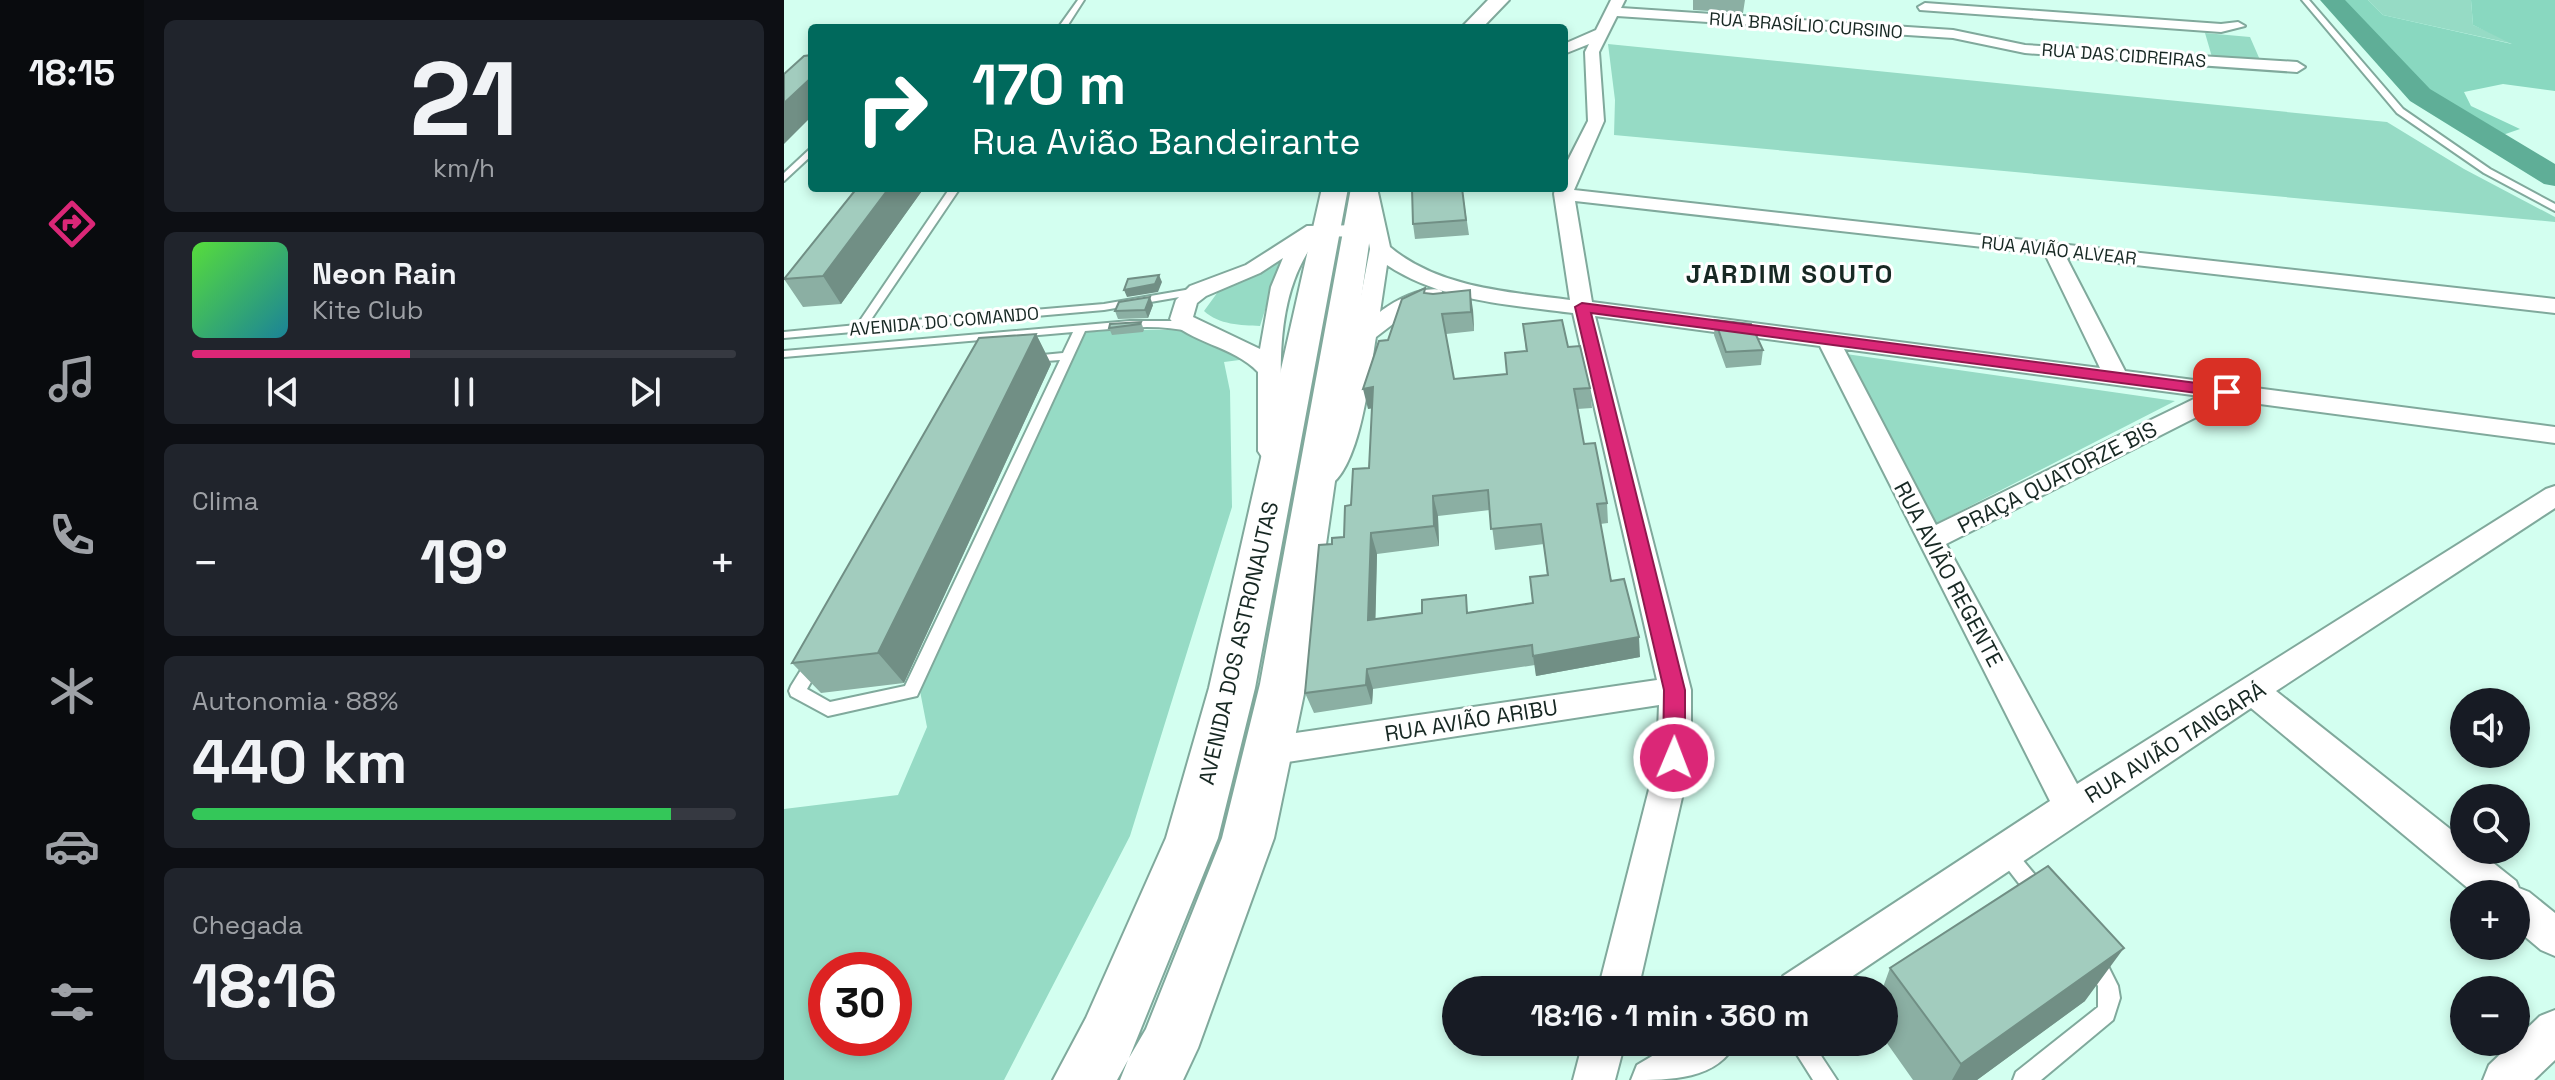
<!DOCTYPE html>
<html lang="pt">
<head>
<meta charset="utf-8">
<style>
	body { margin:0; font-family:"Space Grotesk",sans-serif; background:#20242c; color:#f1f3f6; height:100vh; display:flex; flex-direction:column; font-size:30px; white-space:nowrap }
	* { box-sizing:border-box; margin:0 }
	p { font-size:26px; color:#9ea1a6 }
	.icon { flex:none; width:44px; height:44px; fill:none; stroke:currentColor; stroke-width:2; stroke-linecap:round; stroke-linejoin:round }
	.map { position:relative; flex:1; overflow:hidden }
	.panel { display:flex; flex-direction:column; gap:20px; padding:20px; background:#0d0f14; width:640px }
	.panel>* { flex:none }
	.hud { position:absolute; left:24px; top:24px; width:760px; height:168px; border-radius:8px; box-shadow:0 4px 12px #0003; background:#00695c; color:#fff; overflow:hidden }
	.buttons { position:absolute; left:1666px; top:688px; display:grid; gap:16px }
	.buttons a { display:grid; place-items:center; width:80px; height:80px; border-radius:50%; background:#171b24; box-shadow:0 4px 12px #0003; font-size:40px }
	.speed { position:absolute; left:24px; top:952px; display:flex; gap:16px; font-size:40px; font-weight:700; text-align:center }
	.speed>* { display:grid; place-content:center; width:104px; height:104px; border-radius:50%; background:#171b24; box-shadow:0 4px 12px #0003; line-height:1 }
	.speed .limit { border:12px solid #d22; background:#fff; color:#111 }
	.pin { position:absolute; display:grid; place-items:center; width:68px; height:68px; color:#fff; margin:-34px; border-radius:16px; box-shadow:0 4px 12px #0006 }
	.me { position:absolute; width:88px; margin:-44px; rotate:1deg; stroke-linejoin:round; filter:drop-shadow(0 0 6px #0008) }
	.turn { display:flex; align-items:center; gap:28px; height:168px; padding:0 32px; font-size:36px }
	.turn .icon { width:104px; height:104px; stroke-width:2.5 }
	.turn b { display:block; font-size:56px; line-height:68px }
	.big { font-size:60px; font-weight:700; line-height:1.1 }
	.panel .card { flex:1; display:flex; flex-direction:column; justify-content:center; gap:12px; min-width:0; padding:0 28px; border-radius:12px; background:#20242c }
	.panel .dial { align-items:center; gap:0 }
	.dial b { font-size:104px; line-height:1 }
	.song { display:flex; align-items:center; gap:24px }
	.cover { width:96px; height:96px; border-radius:12px; background:linear-gradient(135deg,hsl(110 70% 55%),hsl(190 70% 35%)) }
	.played { height:8px; border-radius:4px; background:linear-gradient(90deg,#db2777 40%,#363941 40%) }
	.keys { display:flex; justify-content:space-around; direction:ltr }
	.heat { display:flex; justify-content:space-between; align-items:center; font-size:44px; direction:ltr }
	.charge { height:12px; border-radius:6px; background:linear-gradient(90deg,#34c759 88%,#363941 0) }
	.trip { position:absolute; left:658px; top:976px; width:456px; height:80px; border-radius:40px; background:#171b24; box-shadow:0 4px 12px #0003; font-weight:700; line-height:80px; text-align:center }
	main { display:flex; flex:1; min-height:0 }
	.dock { display:flex; flex-direction:column; width:144px; justify-content:space-around; align-items:center; background:#090b0e; color:#9ea1a6 }
	.dock .icon { width:56px; height:56px }
	.dock .active { color:#db2777 }
	.dock b { font-size:36px; color:#f1f3f6 }
	.map>svg:first-child { display:block }
	.green { fill:#96dbc5; fill-rule:evenodd }
	.forest { fill:#89d8c0 }
	.lines { fill:none; stroke-linecap:round; stroke-linejoin:round }
	.river { fill:#5fae97; fill-rule:evenodd }
	.lane-casing { stroke:#80a99c; stroke-width:4 }
	.street-casing { stroke:#80a99c; stroke-width:4 }
	.secondary-casing { stroke:#80a99c; stroke-width:4 }
	.lane { fill:#fff; fill-rule:evenodd }
	.street { fill:#fff; fill-rule:evenodd }
	.secondary { fill:#fff; fill-rule:evenodd }
	.wall { fill:#8bafa3; fill-rule:evenodd }
	.shaded-wall { fill:#718f85 }
	.building { fill:#a2ccbe; stroke:#718f85; stroke-width:2; fill-rule:evenodd }
	.route { fill:#db2777; stroke:#8e194d; stroke-width:2 }
	.labels { text-anchor:middle; dominant-baseline:central; stroke-width:6; stroke-linejoin:round; paint-order:stroke }
	.far-street-label { font-size:18px; fill:#172823; stroke:#fff }
	.street-label { font-size:22px; fill:#172823; stroke:#fff }
	.far-district-label { font-size:26px; font-weight:bold; letter-spacing:2px; fill:#172823; stroke:#fff }
</style>
</head>
<body>
<main>
<nav class="dock">
<b>18:15</b>
<svg class="icon active" aria-label="directions" viewBox="0 0 24 24"><path d="M12 3l9 9-9 9-9-9zM9 14v-3h6M13 9l2 2-2 2"/></svg>
<svg class="icon" aria-label="music" viewBox="0 0 24 24"><path d="M9 18V5l10-2v13"/><circle cx="6" cy="18" r="3"/><circle cx="16" cy="16" r="3"/></svg>
<svg class="icon" aria-label="phone" viewBox="0 0 24 24"><path d="M5 4h4l2 5-3 2q2 4 5 5l2-3 5 2v4C11 20 4 13 5 4z"/></svg>
<svg class="icon" aria-label="climate" viewBox="0 0 24 24"><path d="M12 3v18M4 7l16 10M4 17L20 7"/></svg>
<svg class="icon" aria-label="car" viewBox="0 0 24 24"><path d="M5 17H2v-5l4-1 3-4h7l3 4 3 1v5h-3M9 17h6M6 11h13"/><circle cx="7" cy="17" r="2"/><circle cx="17" cy="17" r="2"/></svg>
<svg class="icon" aria-label="filters" viewBox="0 0 24 24"><path d="M4 7h16M4 17h16"/><circle cx="9" cy="7" r="2"/><circle cx="15" cy="17" r="2"/></svg>
</nav>
<section class="panel">
<div class="card dial"><b>21</b><p>km/h</p></div>
<div class="card">
<div class="song"><i class="cover"></i><div><b>Neon Rain</b><p>Kite Club</p></div></div>
<div class="played"></div>
<div class="keys"><svg class="icon" aria-label="previous" viewBox="0 0 24 24"><path d="M18 5L8 12l10 7zM5 5v14"/></svg><svg class="icon" aria-label="pause" viewBox="0 0 24 24"><path d="M8 5v14M16 5v14"/></svg><svg class="icon" aria-label="next" viewBox="0 0 24 24"><path d="M6 5l10 7-10 7zM19 5v14"/></svg></div>
</div>
<div class="card"><p>Clima</p>
<div class="heat"><a>−</a><b class="big">19°</b><a>+</a></div>
</div>
<div class="card"><p>Autonomia · 88%</p><b class="big">440 km</b><div class="charge"></div></div>
<div class="card"><p>Chegada</p><b class="big">18:16</b></div>
</section>
<div class="map">
<svg width="1771" height="1080" viewBox="0 0 1771 1080">
	<rect width="100%" height="100%" fill="#d3fff0"/>
	<path class="green" d="M1584,0H1687L1689,25L1734,45L1599,15Z
		M1421,33L1466,37L1476,60L1428,57Z
		M824,44L1603,122L1680,169L1771,217V222L830,135L831,100Z
		M497,259L476,326C457,325 435,325 420,311L436,289Z
		M298,330H414L471,358L440,362L446,391L448,507L346,836L220,1080H0V809L114,795L143,727L136,691ZM42,970H110V1038H42Z
		M1062,354L1391,401L1149,525Z"/>
	<path class="forest" d="M1548,0H1584L1599,15L1728,44L1689,25L1687,0H1771V91L1719,84L1680,92L1687,106L1736,129L1707,139L1636,95Z"/>
	<g class="lines">
		<path class="river" d="M1536,0H1561L1646,89L1771,164V186L1760,184L1626,101Z"/>
		<defs>
			<path id="lane" d="M294,0H300L282,28H274Z
				M1518,0H1525L1619,109L1706,169L1771,204V211L1700,173L1613,113Z
				M28,147V155L0,181V173Z
				M166,188H176L84,324L320,304L413,288L418,291L413,294L320,310L0,338V332L73,325Z
				M346,321H389L415,329L409,332C373,323 337,328 301,331L133,696L44,716L7,696L5,691L7,686L25,657L31,655L37,657L39,661L23,689L46,702L121,686L276,360L248,362L242,359L248,356L279,353L289,332L0,357V351Z
				M1222,845L1228,847L1261,887L1263,893L1261,899L1254,902L1247,899L1216,859L1213,853L1216,847Z
				M1310,952L1317,955L1322,962L1334,986L1336,998L1329,1020L1257,1080H1229L1232,1072L1314,1007V986L1300,962L1303,955Z
				M1005,1042H1028L1053,1080H1029Z"/>
			<path id="street" d="M827,0H841L837,8L1169,30L1241,45L1513,62L1521,67L1513,72L1241,53L1169,38L833,16L815,52L820,121L790,190L1771,299V313L1282,257L1341,371L1771,427V443L1446,400L1162,544L1293,784L1762,489L1771,486V508L1492,691L1680,840V850H1693L1732,881L1735,888L1745,892L1771,913V956L1757,950L1732,929V894H1691L1467,708L1048,990H993L999,976L1266,801L1036,346L811,316L907,690V758L854,990H814L873,758L875,705L484,765L472,761L467,751L472,741L484,737L873,680L789,313C726,305 657,301 603,265L596,312C610,301 638,286 657,290L660,295L657,300L622,314L592,337C586,369 575,503 525,489L521,483L545,450L550,436L586,249L584,237L534,236C529,240 529,243 525,250C488,308 497,385 500,451L496,457L487,459L478,457L474,451V372C450,346 403,342 386,319L392,300L406,286L462,265L523,226L582,225L575,188H593L606,247C655,288 725,292 786,300L770,194L771,188H780V168L804,121L801,52L805,44L780,54V44L812,30ZM791,201L1261,254L1316,368L808,302ZM499,258L487,287L476,349L409,317L413,303L422,296L476,273ZM1060,349L1416,396L1152,525Z
				M1141,3L1437,24L1454,22L1461,26L1437,32L1136,10L1134,7Z
				M1771,1010V1060L1750,1080H1699L1705,1065L1756,1016Z
				M799,1042H841L831,1080H789Z
				M892,1042H952C934,1080 886,1080 847,1080L853,1065Z"/>
			<path id="secondary" d="M704,0H725L698,28H677Z
				M538,188H564L471,688L434,838L345,1058L362,1029L438,838L476,684L567,188H593L522,684L490,838L414,1048L399,1080H336L344,1060L333,1080H269L302,1018L382,838L425,688Z"/>
		</defs>
		<use href="#lane" class="lane-casing"/>
		<use href="#street" class="street-casing"/>
		<use href="#secondary" class="secondary-casing"/>
		<use href="#lane" class="lane"/>
		<use href="#street" class="street"/>
		<use href="#secondary" class="secondary"/>
	</g>
	<path class="wall" d="M909,0H961L959,13L909,10Z
		M73,188H140L57,304L19,307L0,279Z
		M678,188L685,235L631,239L629,224Z
		M642,293L689,310L690,331L662,334L670,379L723,374L742,351L739,324L784,347L806,388L808,408L793,409L800,444L823,503L824,523L816,524L827,581L856,657L752,676L751,665L589,689L588,704L530,713L521,693L548,544L560,537L567,505L585,468L588,408L584,409L604,340ZM706,510L711,550L760,544L763,575L749,603L685,612L591,619L593,554L655,546L654,516Z
		M369,305L364,318L334,319L331,311Z
		M931,320L979,350L977,365L942,368L930,335Z
		M357,322L360,330L359,332L328,335L325,328Z
		M252,334L267,364L120,683L37,693L8,663Z
		M1106,968L1301,1001L1193,1080H1129L1100,1039V990H1098Z"/>
	<path class="shaded-wall" d="M780,55L782,84L780,85Z
		M28,77V116L0,144V103Z
		M105,188H140L57,304L39,276Z
		M375,275L378,282L374,292L343,297L340,290Z
		M686,290L689,310L690,331L687,312Z
		M366,297L369,305L364,318L361,310Z
		M252,334L267,364L120,683L94,653Z
		M589,387L594,407L584,409L579,389Z
		M649,496L654,516L655,546L650,526Z
		M587,533L593,554L591,640L584,620Z
		M855,637L856,657L752,676L749,656Z
		M583,669L589,689L588,704L582,685Z
		M1340,948L1301,1001L1193,1080H1168L1177,1064Z"/>
	<path class="building" d="M28,55V77L0,103V74L20,56Z
		M73,188H105L39,276L0,279Z
		M628,188H678L682,220L629,224Z
		M375,275L371,284L340,290L344,279Z
		M641,288L640,293L649,294L686,290L687,312L658,314L670,379L723,374L721,353L743,351L739,324L778,320L784,347L796,346L806,388L790,389L800,444L811,443L823,503L813,504L827,581L840,579L855,637L749,656L748,645L583,669L582,685L521,693L535,545L548,544V538L560,537L561,506L567,505L569,469L585,468L589,387L579,389L595,341L604,340L618,299ZM704,490L707,529L757,524L764,575L746,577L749,603L683,613L682,595L638,600V613L584,620L587,533L650,526L649,496Z
		M366,297L361,310L331,311L335,302Z
		M931,320L967,324L979,350L942,352Z
		M357,322L356,324L325,328L326,324Z
		M252,334L94,653L8,663L195,338Z
		M1264,866L1340,948L1177,1064L1106,968Z"/>
	<path class="route" d="M798,303L1443,387L1451,392L1443,397L807,313L901,690V758L898,765L890,767L882,765L879,758L880,690L791,307Z"/>
	<g class="labels">
		<g class="far-street-label">
			<text transform="translate(1022 25) rotate(4)">RUA BRASÍLIO CURSINO</text>
			<text transform="translate(1340 55) rotate(4)">RUA DAS CIDREIRAS</text>
			<text transform="translate(1275 250) rotate(6)">RUA AVIÃO ALVEAR</text>
			<text transform="translate(160 321) rotate(-5)">AVENIDA DO COMANDO</text>
		</g>
		<g class="street-label">
			<text transform="translate(1273 477) rotate(-27)">PRAÇA QUATORZE BIS</text>
			<text transform="translate(1165 574) rotate(62)">RUA AVIÃO REGENTE</text>
			<text transform="translate(454 643) rotate(-77)">AVENIDA DOS ASTRONAUTAS</text>
			<text transform="translate(687 720) rotate(-9)">RUA AVIÃO ARIBU</text>
			<text transform="translate(1391 742) rotate(-32)">RUA AVIÃO TANGARÁ</text>
		</g>
		<g class="far-district-label">
			<text x="1006" y="274">JARDIM SOUTO</text>
		</g>
	</g>
</svg>
<div class="buttons">
<a><svg class="icon" aria-label="sound" viewBox="0 0 24 24"><path d="M4 9h4l5-4v14l-5-4H4zM17 9q2 3 0 6"/></svg></a>
<a><svg class="icon" aria-label="search" viewBox="0 0 24 24"><circle cx="10" cy="10" r="6"/><path d="M15 15l6 6"/></svg></a>
<a>+</a>
<a>−</a>
</div>
<div class="speed"><div class="limit">30</div></div>
<div class="pin" style="left:1443px;top:392px;background:#d93025"><svg class="icon" aria-label="arrive" viewBox="0 0 24 24"><path d="M6 21V4h12l-3 4 3 4H6"/></svg></div>
<svg class="me" style="left:890px;top:758px" viewBox="-20 -20 40 40"><circle r="17" fill="#db2777" stroke="#fff" stroke-width="3"/><path d="M0-11L8 9 0 5-8 9z" fill="#fff"/></svg>
<div class="trip">18:16 · 1 min · 360 m</div>
<div class="hud">
<div class="turn"><svg class="icon" aria-label="right" viewBox="0 0 24 24"><path d="M7 20v-9h11M14 6l5 5-5 5"/></svg><div><b>170 m</b>Rua Avião Bandeirante</div></div>
</div>
</div>
</main>
</body>
</html>
